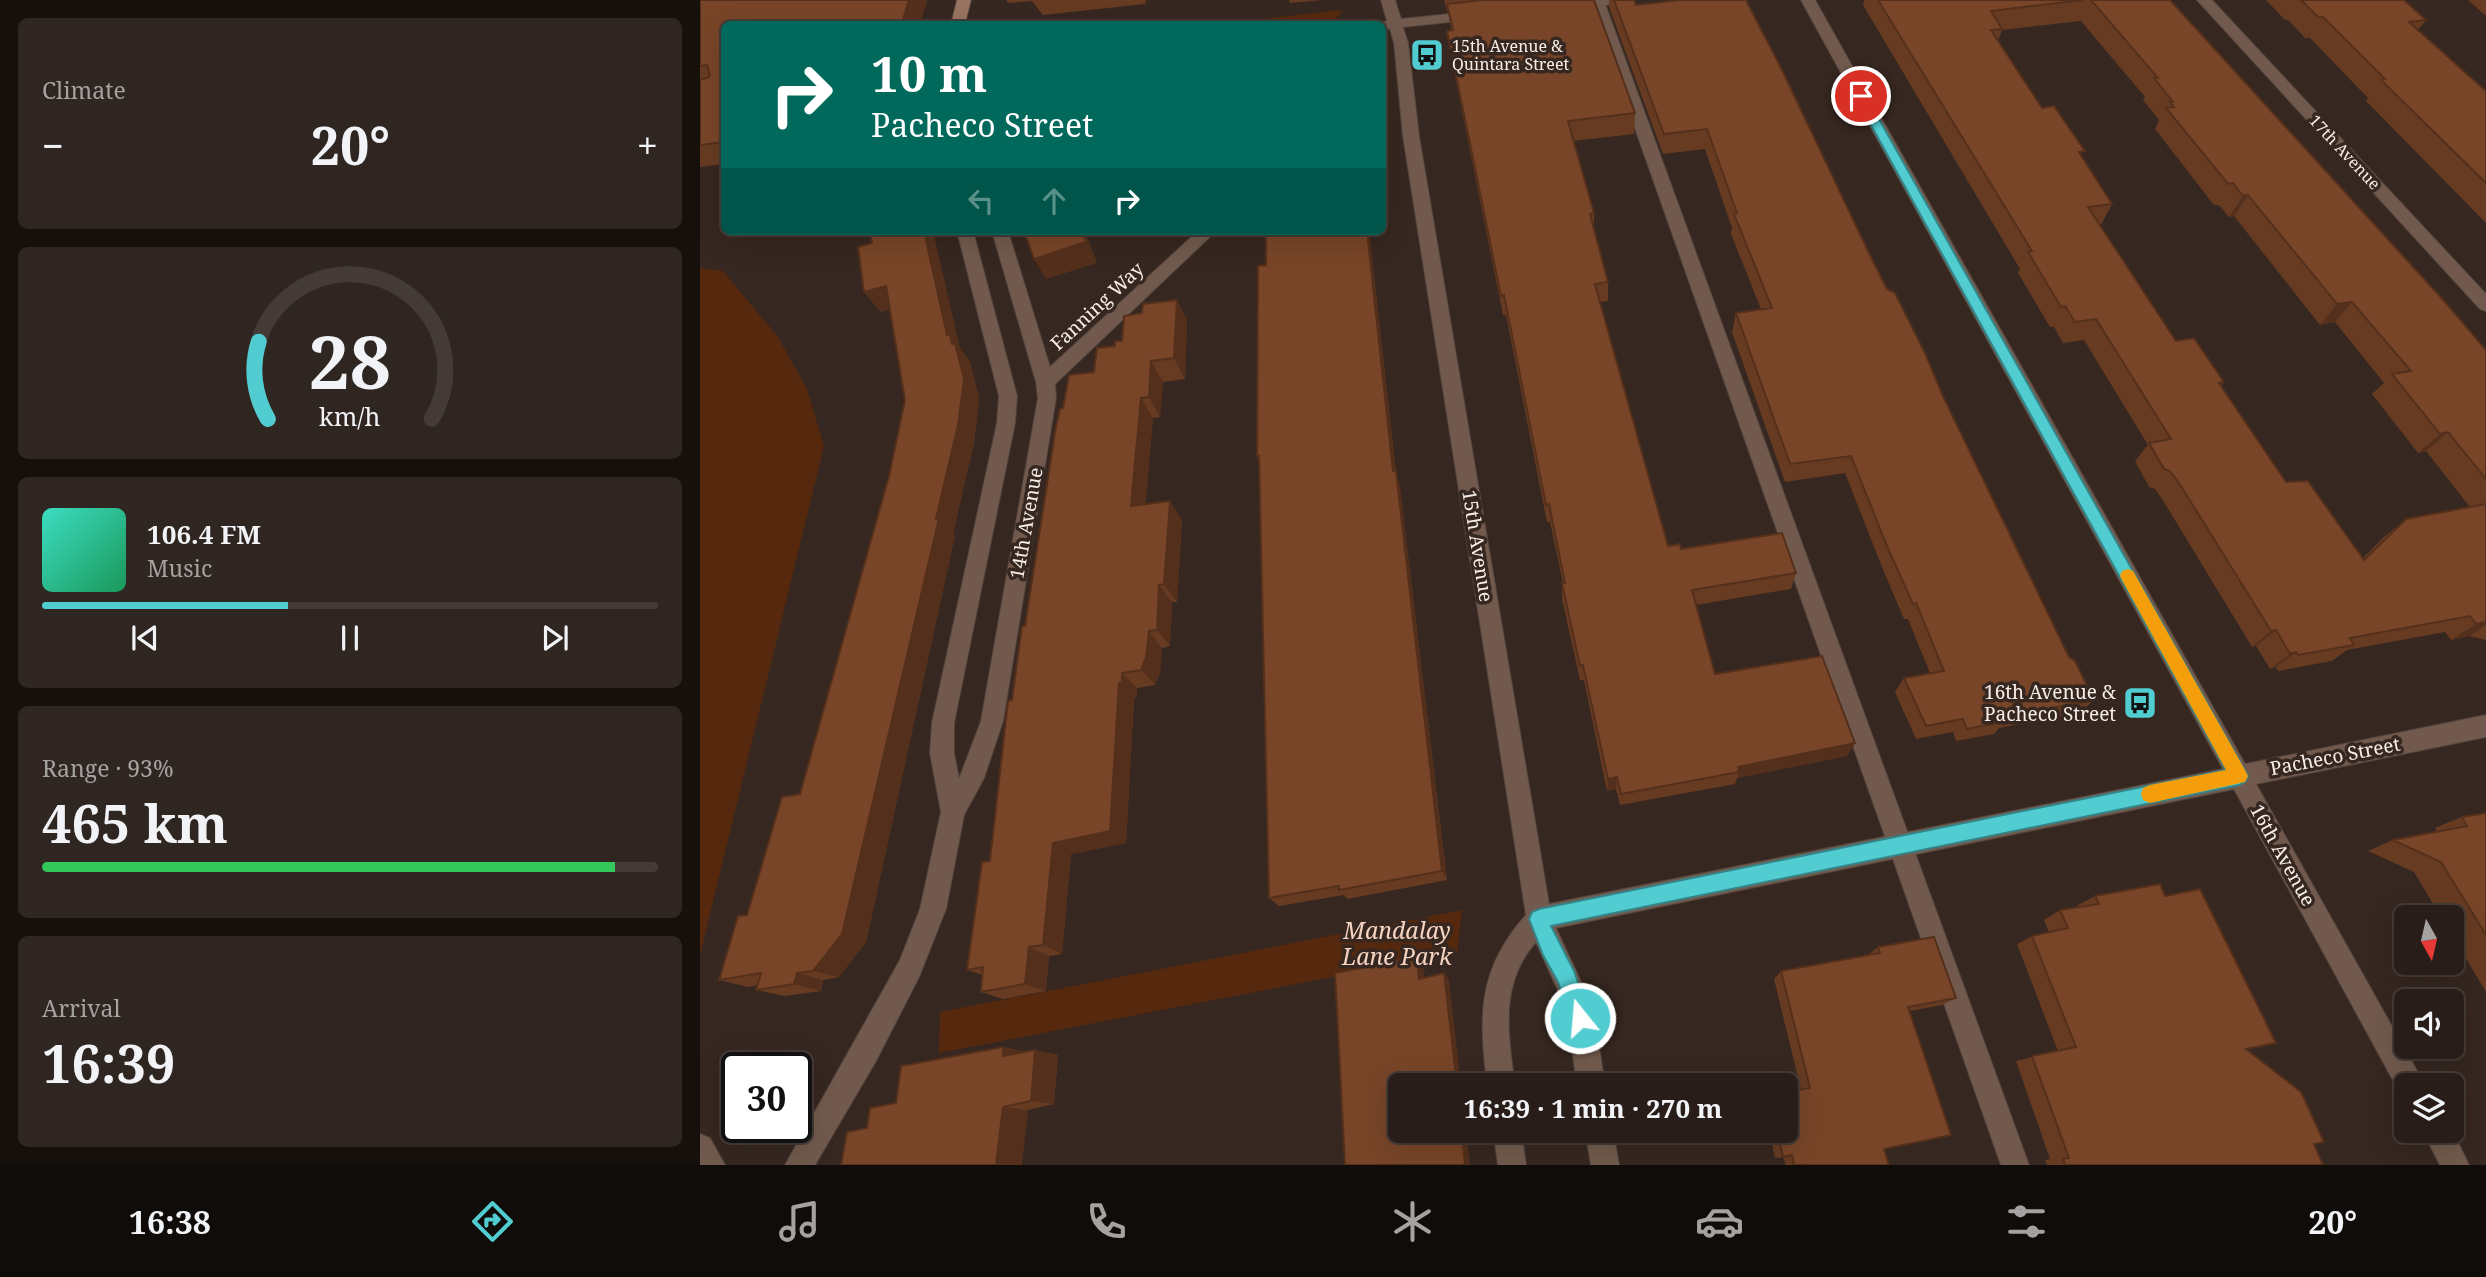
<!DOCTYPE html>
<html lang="en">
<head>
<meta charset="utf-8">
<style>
	body { margin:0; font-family:"Noto Serif",serif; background:#302621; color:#f1f3f6; height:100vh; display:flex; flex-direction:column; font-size:26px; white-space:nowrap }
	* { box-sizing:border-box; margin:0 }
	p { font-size:23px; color:#a5a2a2 }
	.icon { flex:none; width:38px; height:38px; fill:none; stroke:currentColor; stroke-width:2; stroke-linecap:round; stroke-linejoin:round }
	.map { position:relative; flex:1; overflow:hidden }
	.panel { display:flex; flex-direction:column; gap:18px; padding:18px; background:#16100d; width:700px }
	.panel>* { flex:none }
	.guide { position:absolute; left:21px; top:21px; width:665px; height:214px; border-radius:10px; box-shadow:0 7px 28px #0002,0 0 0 2px #443b37; background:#00695c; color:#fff; overflow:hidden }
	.needle { width:46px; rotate:172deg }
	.tools { position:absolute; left:1694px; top:905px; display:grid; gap:14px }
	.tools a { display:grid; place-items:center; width:70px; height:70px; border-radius:10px; background:#281d18; box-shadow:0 7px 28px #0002,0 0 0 2px #443b37; font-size:35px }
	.speed { position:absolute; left:21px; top:1052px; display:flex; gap:14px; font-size:35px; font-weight:700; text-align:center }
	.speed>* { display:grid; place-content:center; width:91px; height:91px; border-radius:50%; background:#281d18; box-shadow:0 7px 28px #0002,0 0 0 2px #443b37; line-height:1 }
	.speed .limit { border:4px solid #111; border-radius:10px; background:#fff; color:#111 }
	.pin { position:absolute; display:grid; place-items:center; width:60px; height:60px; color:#fff; margin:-30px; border:4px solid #fff; border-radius:50%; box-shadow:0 2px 7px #0007 }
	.me { position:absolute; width:77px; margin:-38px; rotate:343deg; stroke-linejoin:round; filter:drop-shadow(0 0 5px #0008) }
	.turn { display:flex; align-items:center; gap:24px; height:147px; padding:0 35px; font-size:32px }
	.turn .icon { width:91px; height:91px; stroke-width:2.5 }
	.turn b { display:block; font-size:49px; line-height:60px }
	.lanes { display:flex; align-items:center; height:66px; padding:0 35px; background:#0003; justify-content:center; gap:35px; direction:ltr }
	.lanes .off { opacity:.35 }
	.big { font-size:52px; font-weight:700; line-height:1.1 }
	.panel .tile { flex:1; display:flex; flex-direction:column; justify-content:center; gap:10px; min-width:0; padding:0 24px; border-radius:10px; background:#302621 }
	.panel .dial { align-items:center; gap:0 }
	.dial svg { height:182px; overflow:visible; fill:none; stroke:#443b37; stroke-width:7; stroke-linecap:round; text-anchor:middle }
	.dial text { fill:#f1f3f6; stroke:none }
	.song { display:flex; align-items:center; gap:21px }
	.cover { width:84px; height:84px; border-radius:10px; background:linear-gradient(135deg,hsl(170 70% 55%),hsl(150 70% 35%)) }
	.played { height:7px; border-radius:4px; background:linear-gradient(90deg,#51ccd1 40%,#443b37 40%) }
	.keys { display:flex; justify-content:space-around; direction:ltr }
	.heat { display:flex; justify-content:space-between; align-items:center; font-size:38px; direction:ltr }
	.charge { height:10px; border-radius:5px; background:linear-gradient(90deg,#34c759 93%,#443b37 0) }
	.trip { position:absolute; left:688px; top:1073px; width:410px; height:70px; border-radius:10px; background:#281d18; box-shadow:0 7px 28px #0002,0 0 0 2px #443b37; font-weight:700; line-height:70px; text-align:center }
	.tabs { display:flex; height:112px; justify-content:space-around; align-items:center; background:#100c0a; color:#a5a2a2 }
	.tabs .icon { width:49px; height:49px }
	.tabs .on { color:#51ccd1 }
	.tabs b { font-size:32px; color:#f1f3f6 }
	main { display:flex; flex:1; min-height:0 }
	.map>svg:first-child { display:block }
	.green { fill:#56290e }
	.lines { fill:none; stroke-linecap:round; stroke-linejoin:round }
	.lane-casing { stroke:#51433c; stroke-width:2 }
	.street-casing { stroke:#51433c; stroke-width:2 }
	.secondary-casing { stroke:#51433c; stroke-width:2 }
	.lane { fill:#715a4d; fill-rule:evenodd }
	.street { fill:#715a4d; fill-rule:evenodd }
	.secondary { fill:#987360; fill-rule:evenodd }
	.wall { fill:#673b22; fill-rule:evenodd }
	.shaded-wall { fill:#54301c }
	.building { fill:#784528; stroke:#54301c; stroke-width:2 }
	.route { fill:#51ccd1; stroke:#358588; stroke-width:2 }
	.slow { fill:#f59e0b }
	.labels { text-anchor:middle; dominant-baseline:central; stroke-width:7; stroke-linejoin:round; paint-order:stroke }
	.far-poi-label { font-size:16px; fill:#f8eee8; stroke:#362720; text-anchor:start }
	.far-street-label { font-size:16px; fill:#f8eee8; stroke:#362720 }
	.street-label { font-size:19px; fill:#f8eee8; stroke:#362720 }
	.poi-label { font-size:19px; fill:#f8eee8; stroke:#362720; text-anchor:end }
	.near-park-label { font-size:23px; font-style:italic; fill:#f5d4c2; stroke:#362720 }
</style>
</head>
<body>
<main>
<section class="panel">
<div class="tile"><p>Climate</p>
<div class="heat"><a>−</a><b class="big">20°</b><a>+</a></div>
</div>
<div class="tile dial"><svg viewBox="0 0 100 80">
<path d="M14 69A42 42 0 1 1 86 69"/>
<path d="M14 69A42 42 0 0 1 10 35" stroke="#51ccd1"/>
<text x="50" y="56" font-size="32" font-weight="700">28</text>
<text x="50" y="72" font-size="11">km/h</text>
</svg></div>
<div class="tile">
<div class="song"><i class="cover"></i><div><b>106.4 FM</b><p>Music</p></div></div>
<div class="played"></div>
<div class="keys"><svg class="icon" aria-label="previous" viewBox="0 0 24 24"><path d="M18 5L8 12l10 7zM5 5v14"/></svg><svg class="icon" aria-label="pause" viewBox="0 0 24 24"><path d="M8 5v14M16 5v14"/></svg><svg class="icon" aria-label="next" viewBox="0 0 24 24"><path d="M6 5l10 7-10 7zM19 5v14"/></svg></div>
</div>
<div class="tile"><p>Range · 93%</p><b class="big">465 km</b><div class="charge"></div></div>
<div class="tile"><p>Arrival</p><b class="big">16:39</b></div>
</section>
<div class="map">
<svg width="1786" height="1165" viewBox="0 0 1786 1165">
	<rect width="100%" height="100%" fill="#362720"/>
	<path class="green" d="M643,10L632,24H569V18Z
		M0,268L23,271L78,337L107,389L124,446L0,955Z
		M762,910L757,953L239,1053L240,1012Z"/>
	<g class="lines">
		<defs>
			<path id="lane" d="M890,1H904L1329,1165H1301Z"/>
			<path id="street" d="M681,0H695L701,19L778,11L785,15L778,19L703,27L708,43L719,136L849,904L1523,769L1101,0H1115L1545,764L1786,715V737L1556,784L1725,1085H1706V1097L1701,1095L1534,789L856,928L888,997L896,1027L905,1085H877L869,1027L861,997L836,942C799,983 808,1034 815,1085H787C779,1016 777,970 826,915L703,136L694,43L690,29H682V24H678L687,21Z
				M917,0C908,8 871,12 862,4L869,0Z
				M1497,0H1512L1786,294V311L1780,309Z
				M257,231H273L317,396L315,423L254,723V753L259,779L281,721L338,398L336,382L292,231H308L350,367L498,231H516L355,384L356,398L303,721L284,778L264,815L246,909L219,977L176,1061L115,1165H85L200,960L220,909L241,812L230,753L232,723L297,423L299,396Z
				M793,1130H821L826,1165H798Z
				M885,1130H913L919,1165H891Z
				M1722,1130H1752L1769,1165H1740Z
				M0,1134L10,1138L25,1165H0Z"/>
			<path id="secondary" d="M257,0H271L265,24H251Z"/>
		</defs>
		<use href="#lane" class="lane-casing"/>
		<use href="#street" class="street-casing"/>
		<use href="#secondary" class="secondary-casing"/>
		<use href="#lane" class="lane"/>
		<use href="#street" class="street"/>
		<use href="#secondary" class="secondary"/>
	</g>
	<path class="wall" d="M0,0H227L220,24H24V164L0,167Z
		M306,0H446L445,4L343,15L332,1L308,3Z
		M589,0H622L590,3Z
		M744,0H894L935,113L934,134L873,141L894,213V228L908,282V301L900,302L968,546L1096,573L1091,589L996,605L1015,674L1155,743L1147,756L1037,778L1035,784L920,805L916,789L907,791L884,680H880L862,599V583H863L850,522H847L806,315H803L750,51L747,31L751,30L748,11H747Z
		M909,0H934L936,5L1169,253L1242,394L1369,657L1394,700L1380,713L1299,728L1294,734L1256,741L1253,732L1216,739L1195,692L1204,678L1230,673L1208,619H1204L1182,567L1145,473L1085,482L1032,332L1036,313L1061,309L1031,234L1032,228L1005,149L963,154L909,7Z
		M1164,0H1470L1786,350V640L1769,636L1751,640L1745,632L1647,650L1632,661L1578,671L1576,667L1570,669L1556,646L1552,647L1464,502L1455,489L1449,487L1435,461L1448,445L1384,340L1363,343L1354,327H1350L1318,273L1320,269L1163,5ZM1381,21L1445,97L1443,100L1459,120L1455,129L1514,205H1519L1529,217L1534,216L1620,325L1635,322L1684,383L1672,394L1718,453L1726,451L1770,507L1706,519L1684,537L1663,558L1586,482L1521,386L1524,382L1476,341L1399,225H1401L1412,204L1382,157L1342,108L1298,41L1302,30Z
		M1566,0H1704L1726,20L1718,30L1786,91V223L1666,101L1668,98L1610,38H1605L1588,20H1585Z
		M1768,0H1786V16Z
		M566,231H669L696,472L700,488L747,880L647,899L644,895L579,906L569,898L559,461L557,456L566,265Z
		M172,243L260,348L270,362L279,398L274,443L253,533L255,535L166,942L139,977L123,980L121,991L84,996L56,990L57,985L48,987L19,980L100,794L189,476L205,400L189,309L181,312L164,292Z
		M477,300L487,321L485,379L463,382L460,417L453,418L445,504L482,520L477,602H472L470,646L462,648L460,673L455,685L437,688L436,698H434L426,843L371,854L362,954L349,956L346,991L303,999L281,992L283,975L267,970L290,861L312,700L363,408L394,372L415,346L422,341L442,313Z
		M1786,813V992L1752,935V917H1741L1714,872L1668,851L1693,840L1737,832L1735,828L1762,817Z
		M1395,896L1546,1049L1614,1144L1623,1165H1347L1345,1160L1350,1159L1316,1061L1358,1051L1317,944L1332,936L1349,932L1344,920L1360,910L1379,907L1378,905Z
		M1178,947L1256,998L1242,1005L1210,1011L1184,1149L1189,1165H1086L1083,1157L1075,1158L1069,1130H1085L1101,1090L1074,979L1081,971L1168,955Z
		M303,1047L326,1052L335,1050L358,1055L354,1104L328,1110L167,1128L196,1103Z"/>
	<path class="shaded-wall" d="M209,0H227L220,24H202V23Z
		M1548,195L1534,216L1529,217L1543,196Z
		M224,231H233L260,348L270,362L279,398L274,443L253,533L255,535L166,942L139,977L113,971L236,519L247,335Z
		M382,231H385L397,263L346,279L334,259Z
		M667,231H669L696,472L700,488L747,880L742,871L693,471Z
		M186,286L201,306L181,312L164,292Z
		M477,300L487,321L485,379L474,358Z
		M1652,302L1635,322L1620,325L1637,304Z
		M451,361L463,382L460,417L449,397Z
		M441,398L453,418L444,525L431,506Z
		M1748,432L1726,451L1718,453L1740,434Z
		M470,501L482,520L477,602L464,584Z
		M459,585L472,602L470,646L457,630Z
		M1786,622V625L1769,636L1751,640L1776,624Z
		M1576,630L1556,646L1552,647L1571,631Z
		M449,631L462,648L460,673L455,685L441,670Z
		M1596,652L1576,667L1570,669L1590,654Z
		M422,673L437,688L436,698H434L426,843L371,854L362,954L343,945L353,843L419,683Z
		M1155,743L1147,756L1037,778L1039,772L1038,767Z
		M917,777L916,789L907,791L908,779Z
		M329,947L349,956L346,991L325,984Z
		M717,957L723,964L725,986L719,979Z
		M97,973L123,980L121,991L94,984Z
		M744,973L749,980L761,1085H757Z
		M303,1047L328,1052L303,1056Z
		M335,1050L358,1055L354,1104L331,1101Z
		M303,1107L328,1110L322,1165H296Z
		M762,1130H766L770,1165H765Z"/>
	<path class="building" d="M0,0H209L202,23L190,24H24V142L0,145V79L8,78L10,75L7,65L0,66Z
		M783,0H894L935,113L868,121L894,213L890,214L908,282L895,284L968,546L980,544L981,549L1082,533L1096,573L992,590L1015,674L1122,656L1155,743L1038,767L1039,772L921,794L917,777L908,779L883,665L880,666L862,583H865L849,504L846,505L804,295L801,296L747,31L753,30L747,4Z
		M914,0H934L936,5L980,0H1046L1083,72L1169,253L1187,289L1195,293L1226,355L1242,394L1369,657L1375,661L1394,700L1304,717L1306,721L1267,729L1263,719L1226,726L1204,678L1244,671L1216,603L1213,604L1189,551L1151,456L1090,464L1036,313L1072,308L1034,214L1037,213L1007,129L964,134Z
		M1178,0H1383L1291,11L1302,29L1291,30L1342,108L1354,106L1385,151L1379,152L1412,204L1388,207L1476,341L1494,338L1524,382L1519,383L1586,482L1608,481L1664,560L1706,519L1786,504V622L1776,624L1770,616L1650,638L1654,645L1598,655L1596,652L1590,654L1576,630L1571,631L1479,483L1470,471L1464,469L1449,443L1471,439L1396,319L1375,322L1365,306L1361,307L1328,252L1332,251Z
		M1391,0H1470L1746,303L1786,350V479L1748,432L1740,434L1692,374L1711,371L1652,302L1637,304L1548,195L1543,196L1533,183L1528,184L1466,108L1474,107L1470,102H1473L1454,78H1458Z
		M1601,0H1704L1726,20L1709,22L1786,91V183L1681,80L1685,79L1623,17H1618Z
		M614,20V24H571Z
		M170,231H224L247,335L250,334L252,344L255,343L264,379L258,425L236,519L239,518L142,934L113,971L97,973L94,984L56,990L61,973L19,980L38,916L47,915L82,797L100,794L189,476L205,400L186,286L164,292L158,247L172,243Z
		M324,231H382L386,242L334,259Z
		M566,231H667L693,471H696L742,871L639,890V886L569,898L559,456H557L558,266L566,265Z
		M477,300L474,358L451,361L449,397L441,398L431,506L470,501L464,584L459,585L457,630L449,631L446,657L441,670L422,673V682L419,683L410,831L353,843L343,945L329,947L325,984L281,992L283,967L267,970L282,862L290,861L308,701L312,700L322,626H325L356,426L360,409L363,408L369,375L394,372L397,348L415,346V341H422L424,316L442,313L443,304Z
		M1786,813V935L1741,862L1693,840L1767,826L1762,817Z
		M1460,884L1465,896L1500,889L1576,1043L1546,1049L1601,1092L1624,1142L1614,1144L1623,1165H1365L1363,1159L1369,1158L1332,1056L1376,1047L1332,936L1368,928L1360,910L1399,904L1395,896Z
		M1234,937L1256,998L1208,1007L1251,1135L1184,1149L1189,1165H1094L1092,1155L1083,1157L1077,1130H1085V1093L1110,1088L1081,971L1180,953L1178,947Z
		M717,957L719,979L744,973L757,1085H700V1130H762L765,1165H645L635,973Z
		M303,1047V1056L335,1050L331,1101L303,1107L296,1165H141L147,1132L167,1128L170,1108L196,1103L201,1066Z"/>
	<path class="route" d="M1161,92L1166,96L1548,776L1545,782L1539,785L851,926L874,971L890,1018L887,1025L880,1028L873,1025L858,982L843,955L829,919L832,912L839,909L1526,770L1155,96Z"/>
	<path class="slow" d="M1428,569L1433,571L1545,770L1548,776L1545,782L1450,803L1443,800L1441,794L1443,788L1450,785L1526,770L1422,580L1420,576L1422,571Z"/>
	<defs>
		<symbol id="bus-square" viewBox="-11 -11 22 22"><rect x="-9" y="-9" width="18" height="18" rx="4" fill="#51ccd1" stroke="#362720"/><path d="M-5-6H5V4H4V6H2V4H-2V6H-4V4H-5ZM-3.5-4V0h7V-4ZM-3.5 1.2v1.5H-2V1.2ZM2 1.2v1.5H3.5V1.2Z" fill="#111"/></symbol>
	</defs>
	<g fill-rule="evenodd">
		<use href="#bus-square" x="708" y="36" width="38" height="38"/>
		<use href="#bus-square" x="1421" y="684" width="38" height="38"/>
	</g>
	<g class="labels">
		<g class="far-poi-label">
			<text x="752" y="46">15th Avenue &amp;<tspan x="752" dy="18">Quintara Street</tspan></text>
		</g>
		<g class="far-street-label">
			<text transform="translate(1645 152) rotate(47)">17th Avenue</text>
		</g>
		<g class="street-label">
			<text transform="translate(397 306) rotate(-43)">Fanning Way</text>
			<text transform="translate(326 523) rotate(-80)">14th Avenue</text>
			<text transform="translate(778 546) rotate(81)">15th Avenue</text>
			<text transform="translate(1635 756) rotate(-11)">Pacheco Street</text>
			<text transform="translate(1583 855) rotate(61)">16th Avenue</text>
		</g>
		<g class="poi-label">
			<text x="1416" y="692">16th Avenue &amp;<tspan x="1416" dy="22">Pacheco Street</tspan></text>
		</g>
		<g class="near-park-label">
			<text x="697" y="930">Mandalay<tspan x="697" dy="26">Lane Park</tspan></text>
		</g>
	</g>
</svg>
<div class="tools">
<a><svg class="needle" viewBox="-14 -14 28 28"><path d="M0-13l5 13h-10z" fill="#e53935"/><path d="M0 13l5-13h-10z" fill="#a5a2a2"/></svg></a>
<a><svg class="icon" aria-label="sound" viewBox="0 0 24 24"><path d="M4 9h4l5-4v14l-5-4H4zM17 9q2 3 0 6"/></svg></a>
<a><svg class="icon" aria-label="layers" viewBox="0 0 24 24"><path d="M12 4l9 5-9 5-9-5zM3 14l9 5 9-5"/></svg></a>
</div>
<div class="speed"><div class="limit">30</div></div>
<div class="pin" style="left:1161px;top:96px;background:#d93025"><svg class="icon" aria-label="arrive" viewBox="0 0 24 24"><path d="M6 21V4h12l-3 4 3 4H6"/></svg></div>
<svg class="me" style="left:880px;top:1018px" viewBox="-20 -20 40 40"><circle r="17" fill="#51ccd1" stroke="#fff" stroke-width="3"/><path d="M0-11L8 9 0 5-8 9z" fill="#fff"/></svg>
<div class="trip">16:39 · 1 min · 270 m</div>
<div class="guide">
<div class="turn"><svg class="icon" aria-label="right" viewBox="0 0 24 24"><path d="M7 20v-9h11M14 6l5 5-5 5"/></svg><div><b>10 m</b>Pacheco Street</div></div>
<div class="lanes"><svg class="icon off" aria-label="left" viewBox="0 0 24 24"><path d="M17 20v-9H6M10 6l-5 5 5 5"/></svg><svg class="icon off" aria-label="ahead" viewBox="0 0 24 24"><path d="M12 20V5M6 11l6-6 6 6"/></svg><svg class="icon" aria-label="right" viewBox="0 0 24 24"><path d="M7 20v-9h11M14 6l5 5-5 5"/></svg></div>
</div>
</div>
</main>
<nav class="tabs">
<b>16:38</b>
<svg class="icon on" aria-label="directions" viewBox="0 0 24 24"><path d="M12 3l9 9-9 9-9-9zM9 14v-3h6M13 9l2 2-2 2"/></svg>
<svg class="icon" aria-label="music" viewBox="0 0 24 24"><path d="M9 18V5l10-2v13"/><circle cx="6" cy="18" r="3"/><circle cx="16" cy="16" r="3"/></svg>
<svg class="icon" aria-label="phone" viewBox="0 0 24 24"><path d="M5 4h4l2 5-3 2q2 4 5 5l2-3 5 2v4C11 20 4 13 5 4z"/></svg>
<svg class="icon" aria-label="climate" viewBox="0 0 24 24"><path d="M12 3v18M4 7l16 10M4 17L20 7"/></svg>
<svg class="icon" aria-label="car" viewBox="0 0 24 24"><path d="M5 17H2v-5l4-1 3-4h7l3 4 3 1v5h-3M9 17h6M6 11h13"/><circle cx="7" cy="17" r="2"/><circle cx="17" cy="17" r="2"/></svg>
<svg class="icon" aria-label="filters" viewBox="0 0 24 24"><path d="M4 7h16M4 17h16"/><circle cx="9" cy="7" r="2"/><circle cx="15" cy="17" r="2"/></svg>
<b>20°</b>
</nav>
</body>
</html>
